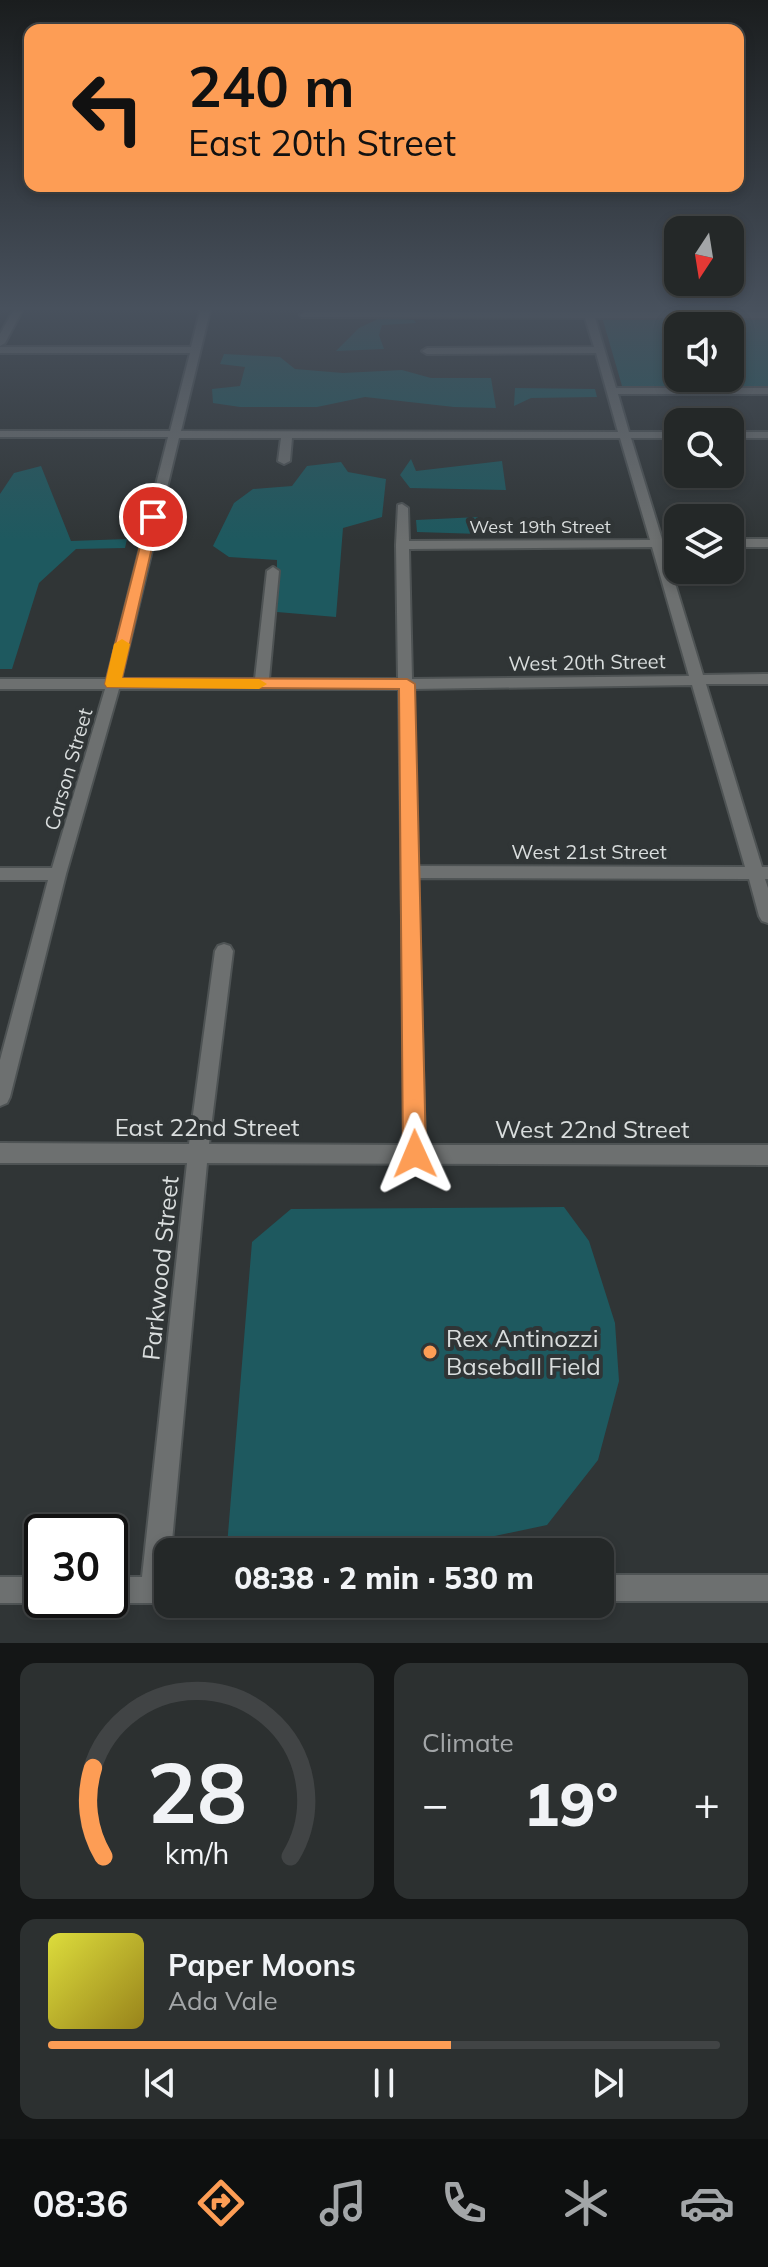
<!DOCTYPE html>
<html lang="en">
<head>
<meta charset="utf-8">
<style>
	body { margin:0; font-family:Mulish,sans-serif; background:#2c3030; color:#f1f3f6; height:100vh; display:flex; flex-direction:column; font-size:30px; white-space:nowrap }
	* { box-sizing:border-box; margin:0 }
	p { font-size:26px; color:#a3a6a8 }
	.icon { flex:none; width:44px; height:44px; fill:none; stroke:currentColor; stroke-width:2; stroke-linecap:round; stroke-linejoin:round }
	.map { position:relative; height:1643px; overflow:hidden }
	.panel { display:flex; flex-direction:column; gap:20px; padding:20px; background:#141616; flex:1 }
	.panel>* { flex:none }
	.top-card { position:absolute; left:24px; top:24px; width:720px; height:168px; border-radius:16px; box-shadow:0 4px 12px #0003,0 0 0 2px #414445; background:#fd9d55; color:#111; overflow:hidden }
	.needle { width:52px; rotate:192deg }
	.tools { position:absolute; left:664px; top:216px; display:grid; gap:16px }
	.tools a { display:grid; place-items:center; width:80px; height:80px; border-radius:16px; background:#242828; box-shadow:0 4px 12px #0003,0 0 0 2px #414445; font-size:40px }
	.speed { position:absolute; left:24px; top:1514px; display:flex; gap:16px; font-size:40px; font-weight:700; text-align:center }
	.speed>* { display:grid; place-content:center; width:104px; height:104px; border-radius:50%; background:#242828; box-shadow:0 4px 12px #0003,0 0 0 2px #414445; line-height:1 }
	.speed .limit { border:4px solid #111; border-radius:12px; background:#fff; color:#111 }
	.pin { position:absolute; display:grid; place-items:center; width:68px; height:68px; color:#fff; margin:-34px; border:4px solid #fff; border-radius:50%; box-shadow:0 2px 8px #0007 }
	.me { position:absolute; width:88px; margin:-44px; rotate:359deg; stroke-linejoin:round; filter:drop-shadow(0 0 6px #0008) }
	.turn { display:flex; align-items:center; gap:28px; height:168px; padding:0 32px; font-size:36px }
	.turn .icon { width:104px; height:104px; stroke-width:2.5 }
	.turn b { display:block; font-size:56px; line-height:68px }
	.big { font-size:60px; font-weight:800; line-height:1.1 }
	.panel .widget { flex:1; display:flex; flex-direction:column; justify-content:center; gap:12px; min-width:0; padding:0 28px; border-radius:16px; background:#2c3030 }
	.panel .dial { align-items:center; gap:0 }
	.dial svg { height:208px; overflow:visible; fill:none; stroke:#414445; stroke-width:7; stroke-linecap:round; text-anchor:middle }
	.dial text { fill:#f1f3f6; stroke:none }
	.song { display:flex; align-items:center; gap:24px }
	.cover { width:96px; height:96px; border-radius:12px; background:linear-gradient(135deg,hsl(60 70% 55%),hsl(50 70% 35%)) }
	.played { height:8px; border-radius:4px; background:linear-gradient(90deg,#fd9d55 60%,#414445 60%) }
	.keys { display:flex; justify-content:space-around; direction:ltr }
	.heat { display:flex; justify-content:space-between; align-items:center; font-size:44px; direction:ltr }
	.panel .tiles { flex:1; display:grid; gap:20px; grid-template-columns:1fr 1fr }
	.widget:last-child { grid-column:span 2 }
	.trip { position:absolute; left:154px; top:1538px; width:460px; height:80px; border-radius:16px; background:#242828; box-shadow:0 4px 12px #0003,0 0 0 2px #414445; font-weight:800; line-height:80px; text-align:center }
	.tab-bar { display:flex; height:128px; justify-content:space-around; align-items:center; background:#0e1010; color:#a3a6a8 }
	.tab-bar .icon { width:56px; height:56px }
	.tab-bar .current { color:#fd9d55 }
	.tab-bar b { font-size:36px; color:#f1f3f6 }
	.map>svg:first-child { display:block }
	.green { fill:#1e595f; fill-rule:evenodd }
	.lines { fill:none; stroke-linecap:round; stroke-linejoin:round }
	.minor-casing { stroke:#4e5354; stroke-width:4 }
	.minor { fill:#6d7070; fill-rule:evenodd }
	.route { fill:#fd9d55; stroke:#a46637; stroke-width:2 }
	.slow { fill:#f59e0b }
	.poi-dot { fill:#fd9d55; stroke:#303536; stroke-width:3 }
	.labels { text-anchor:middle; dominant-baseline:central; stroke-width:8; stroke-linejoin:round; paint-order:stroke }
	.far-street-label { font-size:18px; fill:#d9dddd; stroke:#303536 }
	.street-label { font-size:20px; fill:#d9dddd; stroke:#303536 }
	.near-street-label { font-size:24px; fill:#d9dddd; stroke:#303536 }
	.near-poi-label { font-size:24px; fill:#d9dddd; stroke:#303536; text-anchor:start }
</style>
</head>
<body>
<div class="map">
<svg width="768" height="1643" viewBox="0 0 768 1643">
	<rect width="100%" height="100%" fill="#303536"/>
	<path class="green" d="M602,317H768V387L622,386ZM678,326H730V378H678Z
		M380,318L414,320L416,323L382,325L379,335L384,349L336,351L359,328Z
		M224,354L280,357L295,369L343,373L402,370L431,378H491L496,408L454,407L365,397L317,407H240L213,403L212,389L240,386L245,367L220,364Z
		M515,388L595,389L597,397L531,398L514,406Z
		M411,459L416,471L502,461L506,490L410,488L400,475Z
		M341,462L348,472L386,479L382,517L343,528L336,617L277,612V560L229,557L213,546L234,503L253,489L292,486L307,466Z
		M41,466L71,541L127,539L125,548L76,549L39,583L12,669H0V494L14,473Z
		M478,517L480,534L417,532L416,520Z
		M564,1207L589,1241L615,1323L619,1381L598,1460L547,1525L490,1537L227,1546L252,1242L291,1209Z"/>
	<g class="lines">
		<defs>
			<path id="minor" d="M13,311H22L5,343L0,346V334Z
				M200,311H210L181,431L618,432L596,353L427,354L422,351L427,348L594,347L585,318L302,317L300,315L305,312H768V318H595L616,388H768V394H618L629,432H678V438H631L662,539H678V547H664L703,675L768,674V684H706L762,867H768V879H765L768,888V923L762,921L759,916L749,879L418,878L425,1145H768V1165L207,1163L171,1552H168V1603H110L102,1600H110V1577H142L187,1163H0V1143L189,1144L215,951L218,946L224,944L230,946L233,951L209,1144L405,1145L399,689H119L66,874L10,1097L7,1103L0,1106V1060L48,880H0V868H52L105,689H0V679H107L168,437H0V431H170L190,353H0V347H191ZM179,438H281L278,461L284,464L290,461L292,438H620L650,540L409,541L408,508L402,504L398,505L396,545L398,679H269L279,571L273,567L267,571L255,679H121ZM652,547L689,676L412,679L409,549ZM692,685L745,867L417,866L413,689Z
				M730,432H768V438H730Z
				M730,539H768V547H730Z
				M600,1575H768V1601H600Z
				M0,1577H42V1600H50L42,1603H0Z"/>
		</defs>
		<use href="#minor" class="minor-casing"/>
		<use href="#minor" class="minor"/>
	</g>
	<linearGradient id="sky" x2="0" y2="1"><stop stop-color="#1a1d1e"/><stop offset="0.57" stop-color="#48515d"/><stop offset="1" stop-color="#48515d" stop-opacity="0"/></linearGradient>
	<rect width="768" height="541" fill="url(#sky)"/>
	<path class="route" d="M148,515L159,517L122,678L407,679L415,684L426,1154L423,1161L415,1164L407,1161L403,1154L399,689L107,687L105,684Z"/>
	<path class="slow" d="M122,639L130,644L122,678L259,679L267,684L259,689L107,687L105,684L114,644Z"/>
	<circle class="poi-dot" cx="430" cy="1352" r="8"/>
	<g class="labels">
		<g class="far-street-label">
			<text x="540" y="526">West 19th Street</text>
		</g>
		<g class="street-label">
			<text transform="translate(587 662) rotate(-1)">West 20th Street</text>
			<text transform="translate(68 769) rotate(-74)">Carson Street</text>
			<text x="589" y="851">West 21st Street</text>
		</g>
		<g class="near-street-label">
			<text x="207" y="1127">East 22nd Street</text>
			<text x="592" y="1129">West 22nd Street</text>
			<text transform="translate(160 1268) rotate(-84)">Parkwood Street</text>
		</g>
		<g class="near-poi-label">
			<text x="446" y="1338">Rex Antinozzi<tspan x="446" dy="28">Baseball Field</tspan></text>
		</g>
	</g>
</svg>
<div class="tools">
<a><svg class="needle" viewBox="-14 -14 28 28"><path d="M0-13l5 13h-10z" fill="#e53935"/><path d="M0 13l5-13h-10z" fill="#a3a6a8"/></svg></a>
<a><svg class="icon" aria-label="sound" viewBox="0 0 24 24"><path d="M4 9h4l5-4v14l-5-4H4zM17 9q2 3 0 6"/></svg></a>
<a><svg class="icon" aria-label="search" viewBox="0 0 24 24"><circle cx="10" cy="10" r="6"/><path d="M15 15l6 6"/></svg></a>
<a><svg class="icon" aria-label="layers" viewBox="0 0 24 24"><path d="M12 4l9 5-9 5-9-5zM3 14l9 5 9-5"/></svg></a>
</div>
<div class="speed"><div class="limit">30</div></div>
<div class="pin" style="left:153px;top:517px;background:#d93025"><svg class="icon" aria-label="arrive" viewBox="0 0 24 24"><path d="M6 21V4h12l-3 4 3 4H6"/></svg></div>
<svg class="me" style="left:415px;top:1154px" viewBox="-20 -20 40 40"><path d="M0-17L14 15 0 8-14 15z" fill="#fd9d55" stroke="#fff" stroke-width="4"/></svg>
<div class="trip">08:38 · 2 min · 530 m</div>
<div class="top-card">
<div class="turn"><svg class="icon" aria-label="left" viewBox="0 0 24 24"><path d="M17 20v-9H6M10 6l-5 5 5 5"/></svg><div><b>240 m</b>East 20th Street</div></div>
</div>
</div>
<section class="panel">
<div class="tiles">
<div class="widget dial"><svg viewBox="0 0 100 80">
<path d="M14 69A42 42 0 1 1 86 69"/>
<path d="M14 69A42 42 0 0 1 10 35" stroke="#fd9d55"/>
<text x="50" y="56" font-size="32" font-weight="700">28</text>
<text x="50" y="72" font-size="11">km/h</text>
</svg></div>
<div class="widget"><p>Climate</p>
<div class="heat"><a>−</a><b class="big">19°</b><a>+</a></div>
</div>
<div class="widget">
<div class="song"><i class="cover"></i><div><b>Paper Moons</b><p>Ada Vale</p></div></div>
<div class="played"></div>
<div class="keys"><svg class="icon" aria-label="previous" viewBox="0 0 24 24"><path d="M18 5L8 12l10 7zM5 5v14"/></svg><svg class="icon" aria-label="pause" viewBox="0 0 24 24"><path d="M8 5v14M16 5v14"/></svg><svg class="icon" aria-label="next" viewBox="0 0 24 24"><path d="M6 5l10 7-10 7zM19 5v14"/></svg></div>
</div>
</div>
</section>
<nav class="tab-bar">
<b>08:36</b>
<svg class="icon current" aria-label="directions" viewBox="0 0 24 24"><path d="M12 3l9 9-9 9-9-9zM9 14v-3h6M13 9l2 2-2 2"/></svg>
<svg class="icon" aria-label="music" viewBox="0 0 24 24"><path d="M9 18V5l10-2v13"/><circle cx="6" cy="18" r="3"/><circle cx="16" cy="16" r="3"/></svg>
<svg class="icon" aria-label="phone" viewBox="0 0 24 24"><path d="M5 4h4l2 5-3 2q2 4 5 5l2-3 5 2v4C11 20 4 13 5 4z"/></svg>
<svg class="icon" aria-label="climate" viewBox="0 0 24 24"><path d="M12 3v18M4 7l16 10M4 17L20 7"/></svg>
<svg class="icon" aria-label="car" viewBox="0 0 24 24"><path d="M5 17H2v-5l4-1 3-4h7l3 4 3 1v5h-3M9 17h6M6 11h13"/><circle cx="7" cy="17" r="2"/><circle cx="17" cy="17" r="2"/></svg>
</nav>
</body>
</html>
